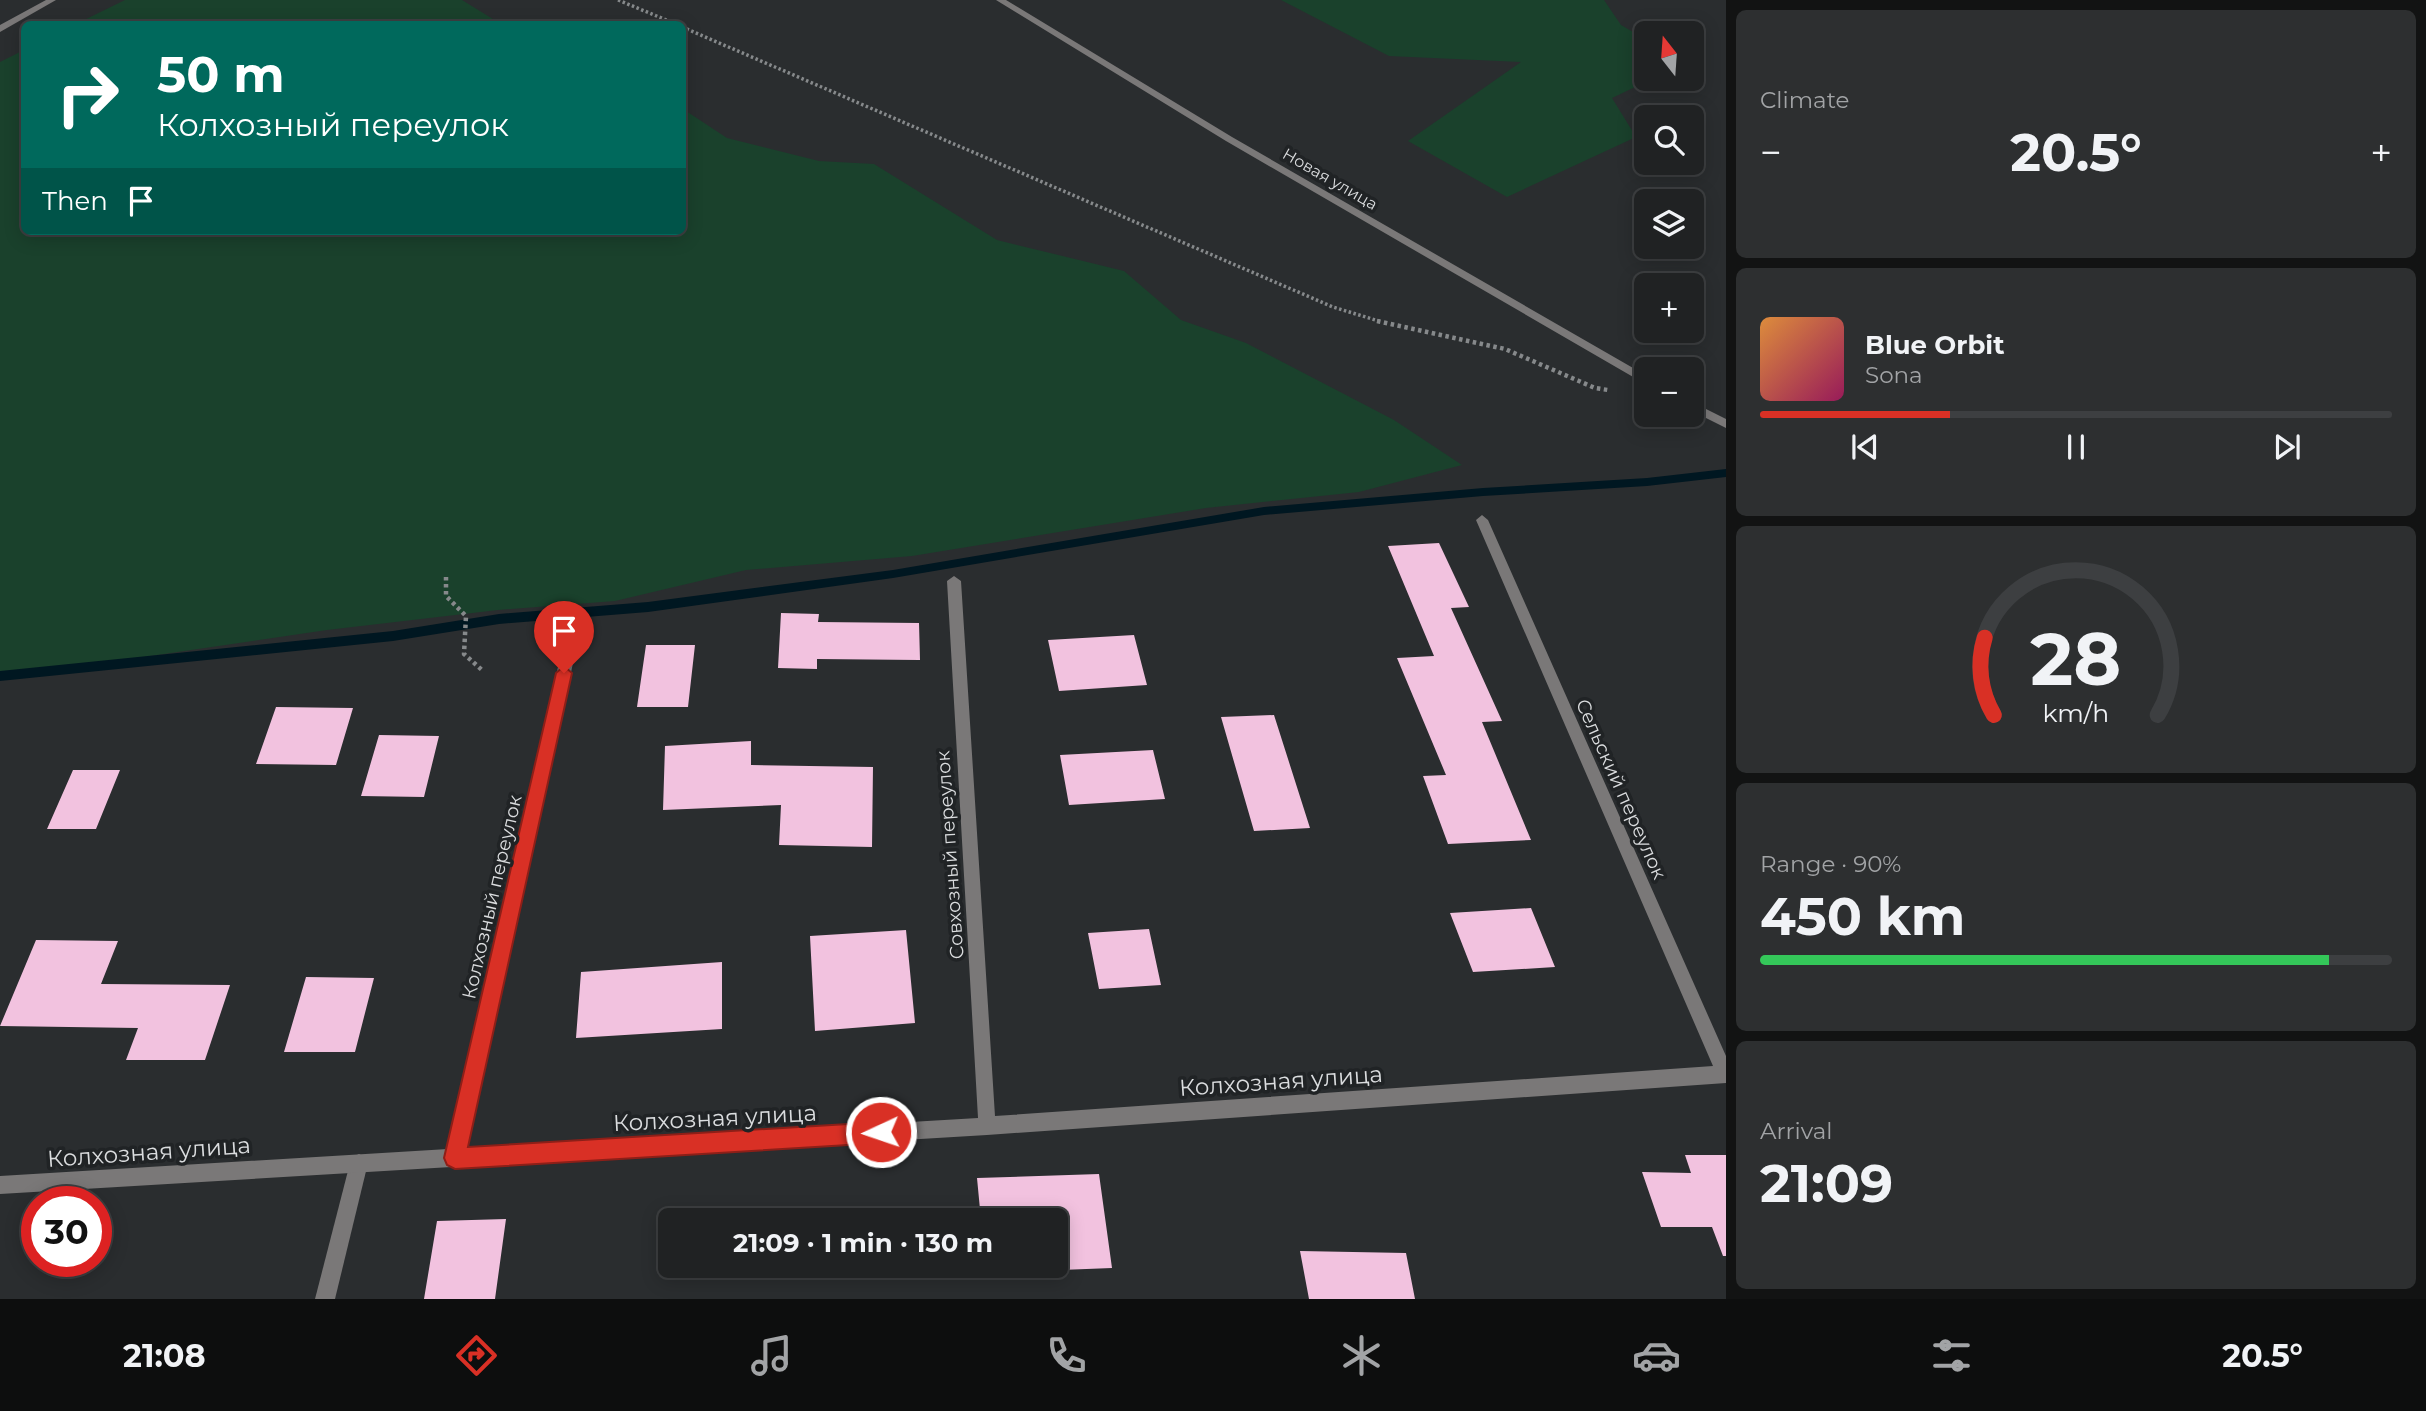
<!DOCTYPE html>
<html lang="en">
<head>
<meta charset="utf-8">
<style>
	body { margin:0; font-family:Montserrat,sans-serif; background:#2d2f30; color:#f1f3f6; height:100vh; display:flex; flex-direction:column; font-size:26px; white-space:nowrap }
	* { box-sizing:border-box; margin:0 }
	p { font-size:23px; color:#a2a4a6 }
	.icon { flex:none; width:38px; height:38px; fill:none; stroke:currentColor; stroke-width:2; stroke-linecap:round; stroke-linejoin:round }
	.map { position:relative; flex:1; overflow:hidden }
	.sheet { display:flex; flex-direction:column; gap:10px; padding:10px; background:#121313; width:700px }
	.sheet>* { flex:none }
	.banner { position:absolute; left:21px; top:21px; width:665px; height:214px; border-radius:10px; box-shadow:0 4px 18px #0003,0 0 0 2px #3d3f41; background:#00695c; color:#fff; overflow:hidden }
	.needle { width:46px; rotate:343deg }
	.controls { position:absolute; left:1634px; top:21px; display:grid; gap:14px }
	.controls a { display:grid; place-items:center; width:70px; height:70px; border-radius:10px; background:#202223; box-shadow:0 4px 18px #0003,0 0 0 2px #3d3f41; font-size:35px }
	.speed { position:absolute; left:21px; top:1186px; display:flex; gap:14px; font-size:35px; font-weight:700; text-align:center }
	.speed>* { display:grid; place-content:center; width:91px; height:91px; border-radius:50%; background:#202223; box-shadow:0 4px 18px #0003,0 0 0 2px #3d3f41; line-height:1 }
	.speed .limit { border:10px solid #d22; background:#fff; color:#111 }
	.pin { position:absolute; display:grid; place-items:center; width:60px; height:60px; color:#fff; margin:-72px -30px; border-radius:50% 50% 50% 0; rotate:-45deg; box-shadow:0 0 7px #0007 }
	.pin .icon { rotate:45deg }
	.me { position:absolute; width:77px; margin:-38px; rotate:267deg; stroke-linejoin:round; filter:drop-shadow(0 0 5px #0008) }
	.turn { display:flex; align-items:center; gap:24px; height:147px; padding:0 21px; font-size:32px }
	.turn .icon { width:91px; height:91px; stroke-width:2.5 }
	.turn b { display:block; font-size:49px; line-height:60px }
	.then { display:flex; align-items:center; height:66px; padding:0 21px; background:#0003; gap:14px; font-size:26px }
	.big { font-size:52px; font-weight:700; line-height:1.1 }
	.sheet .widget { flex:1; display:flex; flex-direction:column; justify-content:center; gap:10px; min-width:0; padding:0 24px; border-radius:10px; background:#2d2f30 }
	.sheet .dial { align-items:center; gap:0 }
	.dial svg { height:182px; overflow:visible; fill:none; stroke:#3d3f41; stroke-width:7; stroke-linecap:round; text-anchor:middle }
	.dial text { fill:#f1f3f6; stroke:none }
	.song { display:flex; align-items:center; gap:21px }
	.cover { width:84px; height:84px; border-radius:10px; background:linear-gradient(135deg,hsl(30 70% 55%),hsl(330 70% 35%)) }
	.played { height:7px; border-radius:4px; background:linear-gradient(90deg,#d93025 30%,#3d3f41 30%) }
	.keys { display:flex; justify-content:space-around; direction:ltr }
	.heat { display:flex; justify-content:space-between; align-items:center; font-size:38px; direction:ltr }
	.charge { height:10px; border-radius:5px; background:linear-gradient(90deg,#34c759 90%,#3d3f41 0) }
	.trip { position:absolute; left:658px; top:1208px; width:410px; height:70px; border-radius:10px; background:#202223; box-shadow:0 4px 18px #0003,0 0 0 2px #3d3f41; font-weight:700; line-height:70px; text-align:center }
	.tabs { display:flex; height:112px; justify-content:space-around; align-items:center; background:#0d0e0e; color:#a2a4a6 }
	.tabs .icon { width:49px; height:49px }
	.tabs .current { color:#d93025 }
	.tabs b { font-size:32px; color:#f1f3f6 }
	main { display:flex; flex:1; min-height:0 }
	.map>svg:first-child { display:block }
	.green { fill:#1a412c }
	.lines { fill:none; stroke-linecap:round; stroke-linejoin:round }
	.stream { fill:#001721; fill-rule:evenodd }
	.building { fill:#f2c2df }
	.path-far1 { stroke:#86898b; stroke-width:3.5; stroke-dasharray:2.5 2.5; stroke-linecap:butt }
	.path { stroke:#86898b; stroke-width:4.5; stroke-dasharray:3.5 3.5; stroke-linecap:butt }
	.lane { fill:#7a7878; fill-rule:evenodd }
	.street { fill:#7a7878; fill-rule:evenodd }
	.route { fill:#d93025; stroke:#8d1f18; stroke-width:2 }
	.labels { text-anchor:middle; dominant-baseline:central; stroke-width:7; stroke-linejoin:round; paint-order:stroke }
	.far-street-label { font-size:16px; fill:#dadcde; stroke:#202325 }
	.street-label { font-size:19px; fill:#dadcde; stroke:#202325 }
	.near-street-label { font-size:23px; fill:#dadcde; stroke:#202325 }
</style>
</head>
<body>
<main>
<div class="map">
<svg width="1726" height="1299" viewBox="0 0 1726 1299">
	<rect width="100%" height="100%" fill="#2a2d2f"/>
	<path class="green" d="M125,0H462L501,24H76Z
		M1281,0H1604L1621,25L1647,40V79H1652L1612,98L1636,137L1507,197L1408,141L1521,62L1389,56Z
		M24,50V231H682L683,109L727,138L819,161L874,164L997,240L1124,271L1181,320L1246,343L1394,420L1462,465L1359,492L1206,508L912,556L746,570L615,601L498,610L327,630L0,678V62Z"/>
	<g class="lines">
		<path class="stream" d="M1726,469V477L1647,486L1483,496L1264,515L893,578L648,612L499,624L393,641L0,681V671L393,631L499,614L648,602L893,570L1264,507L1483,488L1647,478Z"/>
	</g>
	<path class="building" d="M1439,543L1469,607L1451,608L1502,721L1482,722L1531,840L1448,844L1423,776L1446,775L1397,658L1434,656L1388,546Z
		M781,613L819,614L818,622L919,623L920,660L817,659V669L778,668Z
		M1134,635L1147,685L1059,691L1048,640Z
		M646,645H695L688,707H637Z
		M276,707L353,708L336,765L256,764Z
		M1274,715L1310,828L1254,831L1221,717Z
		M379,735L439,736L424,797L361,796Z
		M751,741V765L873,767L872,847L779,845L781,805L663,810L665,746Z
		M1153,750L1165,799L1069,805L1060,755Z
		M73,770H120L96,829H47Z
		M1531,908L1555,967L1473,972L1450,913Z
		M1149,929L1161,985L1099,989L1088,933Z
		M906,930L915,1023L815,1031L810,936Z
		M36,940L118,941L101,984L230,985L205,1060H126L138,1028L0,1026Z
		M722,962V1029L576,1038L581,972Z
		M306,977L374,978L355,1052H284Z
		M1685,1155H1726V1256H1723L1712,1227H1661L1642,1172L1691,1173Z
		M1099,1174L1112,1268L986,1273L985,1265H1055V1220H981L977,1178Z
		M506,1219L495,1299H424L437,1221Z
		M1300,1251L1406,1253L1415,1299H1309Z"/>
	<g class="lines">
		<path class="path-far1" d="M618,0L676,24
			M682,27L1333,307L1382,322"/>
		<path class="path" d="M1377,321L1505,349L1595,388L1608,390
			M446,577V596L466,616L464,654L482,670"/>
		<path class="lane" d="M359,1154L365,1157L368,1163L335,1299H315L350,1163L353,1157Z"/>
		<path class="street" d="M46,0H56L0,32V25Z
			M996,0H1006L1232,137L1647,376V385L1226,141Z
			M1692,402L1726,419V428L1692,411Z
			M1482,515L1488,520L1726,1056V1083L987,1135L0,1194V1176L448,1149L563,645L565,641H575L577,645L466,1148L978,1118L947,581L954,576L961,581L995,1116L1713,1066L1476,520Z"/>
	</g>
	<path class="route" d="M564,666L572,673L468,1147L881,1122L888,1125L891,1132L888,1140L881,1143L455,1169L447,1165L444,1158L556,673Z"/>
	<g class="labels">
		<g class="far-street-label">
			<text transform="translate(1330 179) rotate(30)">Новая улица</text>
		</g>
		<g class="street-label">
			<text transform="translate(1621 789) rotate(66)">Сельский переулок</text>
			<text transform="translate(950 855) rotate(-94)">Совхозный переулок</text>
			<text transform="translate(492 897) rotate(-77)">Колхозный переулок</text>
		</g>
		<g class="near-street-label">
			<text transform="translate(1281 1081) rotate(-4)">Колхозная улица</text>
			<text transform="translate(715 1118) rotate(-3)">Колхозная улица</text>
			<text transform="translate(149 1152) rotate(-4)">Колхозная улица</text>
		</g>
	</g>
</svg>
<div class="controls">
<a><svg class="needle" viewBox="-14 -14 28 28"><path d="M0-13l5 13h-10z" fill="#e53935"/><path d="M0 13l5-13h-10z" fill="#a2a4a6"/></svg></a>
<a><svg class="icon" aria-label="search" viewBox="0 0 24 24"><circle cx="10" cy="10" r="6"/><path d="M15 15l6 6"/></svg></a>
<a><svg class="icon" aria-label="layers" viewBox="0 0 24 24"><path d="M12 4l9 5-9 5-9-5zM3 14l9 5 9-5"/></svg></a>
<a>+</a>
<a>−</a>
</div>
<div class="speed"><div class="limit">30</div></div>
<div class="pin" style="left:564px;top:673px;background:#d93025"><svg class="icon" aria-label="arrive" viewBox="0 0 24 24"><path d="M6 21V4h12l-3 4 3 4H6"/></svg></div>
<svg class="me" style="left:881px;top:1132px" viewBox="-20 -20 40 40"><circle r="17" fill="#d93025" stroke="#fff" stroke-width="3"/><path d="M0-11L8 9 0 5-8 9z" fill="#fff"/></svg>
<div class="trip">21:09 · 1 min · 130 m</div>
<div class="banner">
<div class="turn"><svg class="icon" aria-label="right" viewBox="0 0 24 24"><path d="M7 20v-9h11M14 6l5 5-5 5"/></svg><div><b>50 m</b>Колхозный переулок</div></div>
<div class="then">Then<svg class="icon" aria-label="arrive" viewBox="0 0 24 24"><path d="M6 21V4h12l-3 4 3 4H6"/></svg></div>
</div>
</div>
<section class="sheet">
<div class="widget"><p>Climate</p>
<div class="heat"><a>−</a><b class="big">20.5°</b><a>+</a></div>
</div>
<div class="widget">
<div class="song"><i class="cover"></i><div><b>Blue Orbit</b><p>Sona</p></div></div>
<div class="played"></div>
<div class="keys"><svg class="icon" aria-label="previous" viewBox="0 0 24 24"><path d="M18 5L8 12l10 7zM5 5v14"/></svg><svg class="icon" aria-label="pause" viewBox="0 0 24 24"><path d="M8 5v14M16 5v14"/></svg><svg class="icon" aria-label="next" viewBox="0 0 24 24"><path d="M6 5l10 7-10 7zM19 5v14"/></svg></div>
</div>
<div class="widget dial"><svg viewBox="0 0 100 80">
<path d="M14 69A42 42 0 1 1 86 69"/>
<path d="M14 69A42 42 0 0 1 10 35" stroke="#d93025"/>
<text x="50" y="56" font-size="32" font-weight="700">28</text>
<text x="50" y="72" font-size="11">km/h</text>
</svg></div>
<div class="widget"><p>Range · 90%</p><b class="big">450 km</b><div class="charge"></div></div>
<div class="widget"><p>Arrival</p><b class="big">21:09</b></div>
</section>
</main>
<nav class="tabs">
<b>21:08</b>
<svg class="icon current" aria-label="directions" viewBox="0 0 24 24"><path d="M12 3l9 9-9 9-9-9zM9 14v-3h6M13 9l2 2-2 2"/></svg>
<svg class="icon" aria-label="music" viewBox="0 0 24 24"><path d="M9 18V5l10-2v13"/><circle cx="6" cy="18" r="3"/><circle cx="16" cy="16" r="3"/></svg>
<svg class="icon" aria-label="phone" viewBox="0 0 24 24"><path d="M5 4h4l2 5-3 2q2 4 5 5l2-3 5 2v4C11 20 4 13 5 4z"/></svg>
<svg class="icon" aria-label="climate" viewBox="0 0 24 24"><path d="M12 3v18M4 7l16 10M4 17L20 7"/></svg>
<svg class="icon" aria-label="car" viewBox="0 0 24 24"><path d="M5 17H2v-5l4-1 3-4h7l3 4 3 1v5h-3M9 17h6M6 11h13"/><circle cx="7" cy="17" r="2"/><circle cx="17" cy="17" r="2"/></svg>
<svg class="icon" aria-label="filters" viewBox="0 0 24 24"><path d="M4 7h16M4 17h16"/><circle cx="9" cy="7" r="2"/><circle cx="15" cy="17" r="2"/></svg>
<b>20.5°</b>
</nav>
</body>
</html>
